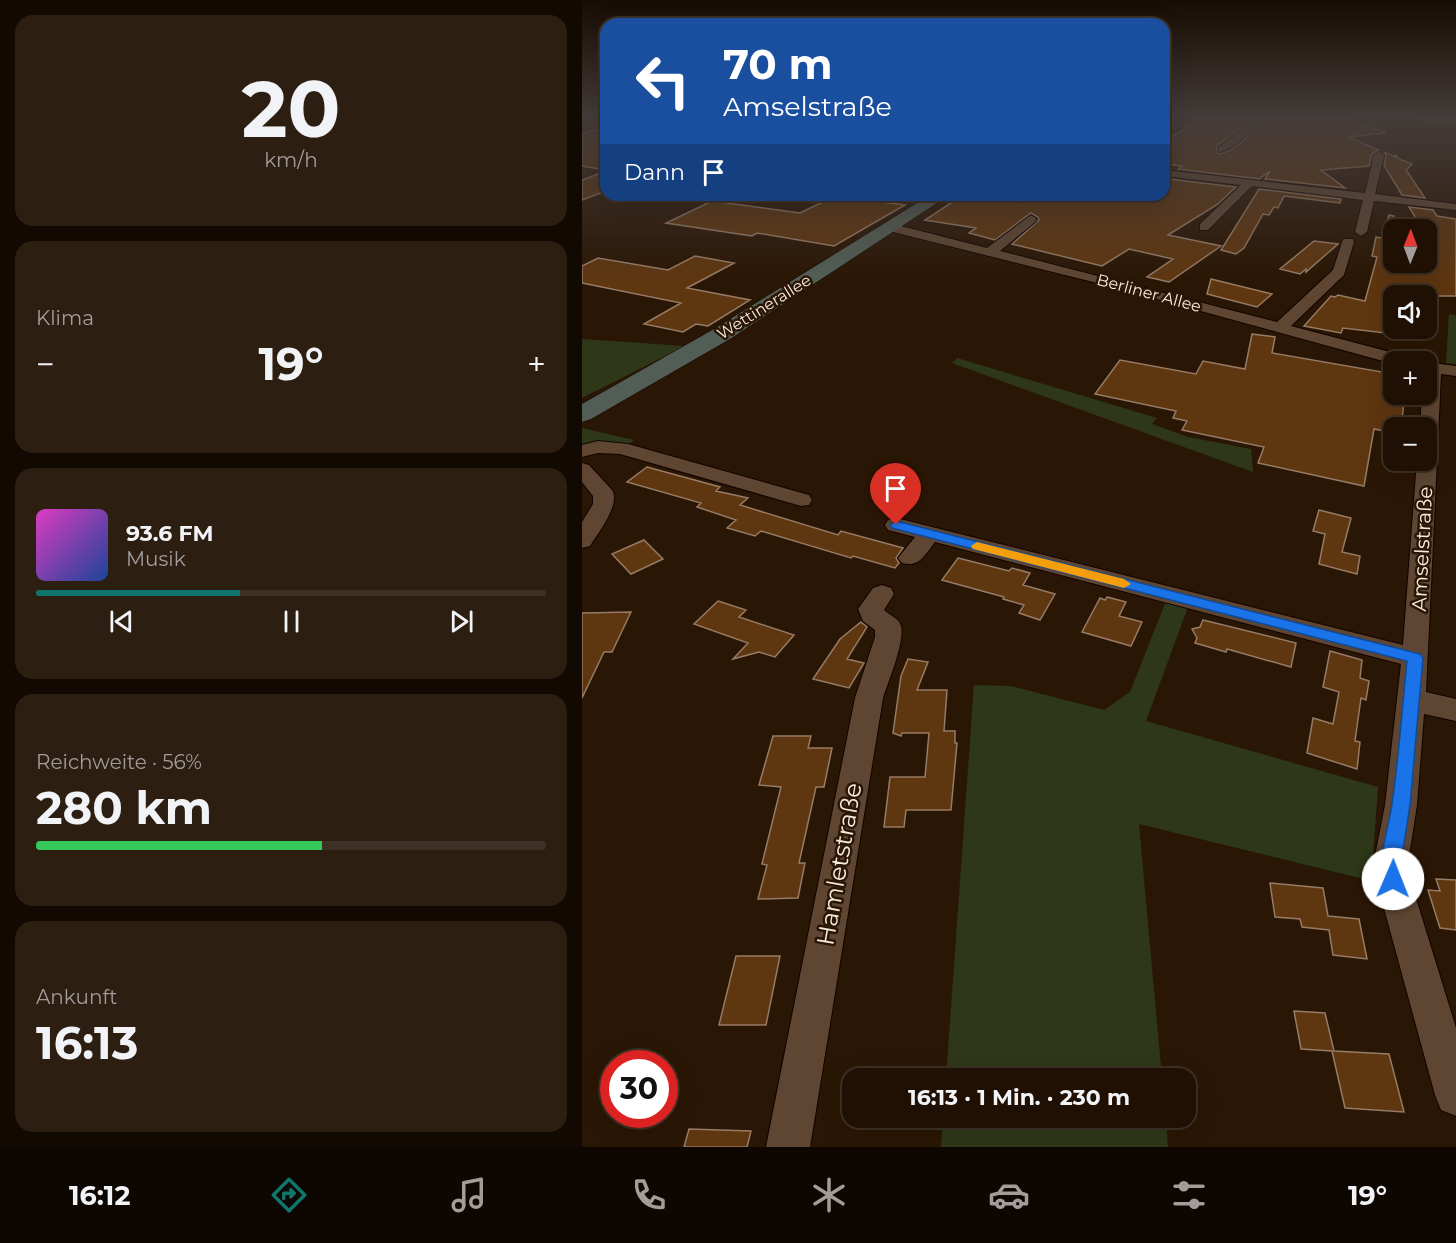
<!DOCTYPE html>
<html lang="de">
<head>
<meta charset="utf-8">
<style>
	body { margin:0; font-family:Montserrat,sans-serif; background:#2d1e12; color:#f1f3f6; height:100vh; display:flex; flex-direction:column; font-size:22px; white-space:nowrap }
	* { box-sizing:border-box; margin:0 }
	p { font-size:20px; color:#a29d9a }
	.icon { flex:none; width:33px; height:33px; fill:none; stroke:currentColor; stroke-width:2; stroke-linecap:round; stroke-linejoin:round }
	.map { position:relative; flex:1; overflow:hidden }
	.drawer { display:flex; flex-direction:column; gap:15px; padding:15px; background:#120902; width:582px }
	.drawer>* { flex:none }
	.banner { position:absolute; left:18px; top:18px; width:570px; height:183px; border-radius:18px; box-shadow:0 6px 24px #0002,0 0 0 2px #3d3025; background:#1a4fa0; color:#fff; overflow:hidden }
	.needle { width:39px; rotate:1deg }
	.fabs { position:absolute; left:801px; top:219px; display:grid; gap:12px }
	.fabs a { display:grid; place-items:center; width:54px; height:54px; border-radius:12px; background:#201003; box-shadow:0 6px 24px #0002,0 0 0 2px #3d3025; font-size:30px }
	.speed { position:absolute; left:18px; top:1050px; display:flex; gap:12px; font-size:30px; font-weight:700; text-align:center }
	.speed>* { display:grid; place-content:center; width:78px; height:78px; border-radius:50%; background:#201003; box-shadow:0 6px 24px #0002,0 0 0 2px #3d3025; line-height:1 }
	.speed .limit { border:9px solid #d22; background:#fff; color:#111 }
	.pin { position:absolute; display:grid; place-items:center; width:51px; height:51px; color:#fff; margin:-62px -26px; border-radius:50% 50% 50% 0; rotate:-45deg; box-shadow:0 0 6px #0007 }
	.pin .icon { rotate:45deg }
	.me { position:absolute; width:66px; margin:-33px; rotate:1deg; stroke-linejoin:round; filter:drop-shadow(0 0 4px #0008) }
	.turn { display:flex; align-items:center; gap:21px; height:126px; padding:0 24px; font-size:27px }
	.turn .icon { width:78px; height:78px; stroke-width:2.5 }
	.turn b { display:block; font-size:42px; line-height:51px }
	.then { display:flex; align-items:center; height:57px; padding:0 24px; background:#0003; gap:12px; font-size:22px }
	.big { font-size:45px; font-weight:700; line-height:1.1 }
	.drawer .tile { flex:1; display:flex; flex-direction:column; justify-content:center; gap:9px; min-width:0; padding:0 21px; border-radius:18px; background:#2d1e12 }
	.drawer .dial { align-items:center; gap:0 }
	.dial b { font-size:78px; line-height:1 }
	.song { display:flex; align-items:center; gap:18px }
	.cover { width:72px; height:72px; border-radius:9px; background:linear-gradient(135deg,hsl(310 70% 55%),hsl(220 70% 35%)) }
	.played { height:6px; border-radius:3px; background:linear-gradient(90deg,#0f766e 40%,#3d3025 40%) }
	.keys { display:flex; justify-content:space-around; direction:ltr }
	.heat { display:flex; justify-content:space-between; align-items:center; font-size:33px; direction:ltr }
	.charge { height:9px; border-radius:4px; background:linear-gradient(90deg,#34c759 56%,#3d3025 0) }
	.trip { position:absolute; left:260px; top:1068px; width:354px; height:60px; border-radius:18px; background:#201003; box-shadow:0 6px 24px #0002,0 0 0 2px #3d3025; font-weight:700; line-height:60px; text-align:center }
	.dock { display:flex; height:96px; justify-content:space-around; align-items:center; background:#0d0601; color:#a29d9a }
	.dock .icon { width:42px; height:42px }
	.dock .active { color:#0f766e }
	.dock b { font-size:27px; color:#f1f3f6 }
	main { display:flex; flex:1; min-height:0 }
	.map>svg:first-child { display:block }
	.green { fill:#2e3818 }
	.building { fill:#5e3610; stroke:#967b66; stroke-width:1.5 }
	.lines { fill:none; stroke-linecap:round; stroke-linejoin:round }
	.street-casing { stroke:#120200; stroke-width:2 }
	.secondary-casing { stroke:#120200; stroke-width:1 }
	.street { fill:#5e4632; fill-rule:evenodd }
	.secondary { fill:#525e55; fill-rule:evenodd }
	.route { fill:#1a73e8; stroke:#114b97; stroke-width:1.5 }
	.slow { fill:#f59e0b }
	.labels { text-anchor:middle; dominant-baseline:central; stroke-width:5; stroke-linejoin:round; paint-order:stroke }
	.far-street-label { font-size:16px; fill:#f9eade; stroke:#2a1604 }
	.street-label { font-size:20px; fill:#f9eade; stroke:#2a1604 }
	.near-street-label { font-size:24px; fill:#f9eade; stroke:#2a1604 }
</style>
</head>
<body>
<main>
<section class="drawer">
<div class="tile dial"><b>20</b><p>km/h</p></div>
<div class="tile"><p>Klima</p>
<div class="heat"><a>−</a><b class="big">19°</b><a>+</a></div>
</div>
<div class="tile">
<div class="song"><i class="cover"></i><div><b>93.6 FM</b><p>Musik</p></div></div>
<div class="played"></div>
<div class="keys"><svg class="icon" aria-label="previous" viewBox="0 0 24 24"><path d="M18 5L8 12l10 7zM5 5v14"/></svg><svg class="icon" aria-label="pause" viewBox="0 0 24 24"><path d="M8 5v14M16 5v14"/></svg><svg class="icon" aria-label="next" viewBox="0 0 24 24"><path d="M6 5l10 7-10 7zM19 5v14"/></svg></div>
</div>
<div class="tile"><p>Reichweite · 56%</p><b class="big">280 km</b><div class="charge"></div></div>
<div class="tile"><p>Ankunft</p><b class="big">16:13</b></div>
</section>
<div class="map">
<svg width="874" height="1147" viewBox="0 0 874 1147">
	<rect width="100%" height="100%" fill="#2a1604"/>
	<path class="green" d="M867,314L874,315V364L864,363Z
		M0,339L103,346L0,398Z
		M375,358L575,418L570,424L606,437L669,449L671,472L370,363Z
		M0,428L52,440L38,451L0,455Z
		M584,601L606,607L564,721L796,787L790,869L794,882L557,824L580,1078H364L392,685L429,686L522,710L548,692Z
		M361,1118H584L586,1147H359Z"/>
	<path class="building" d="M617,119H665L663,125L635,146L634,152L636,154L647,151L660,142L678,119H765L804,133L766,137L797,150L790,154L787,166L739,170L763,188L683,179L688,171L677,179L596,169L600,166L582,164V142Z
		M24,127V170L0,166V134Z
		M802,152L814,157V155L817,159L830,164L824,170L843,198L820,195L802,165L804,156Z
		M24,171V191L0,200V180Z
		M587,179L654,187L636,204L586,235L639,246L587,282L565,277L591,259L547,249L520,266L430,244L457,220L456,217L449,213L413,240L387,233L394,228L343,220L381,195H582V185Z
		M677,189L759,199L758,203L702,196L696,208L692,207L687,215L681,214L662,248L654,254L639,250Z
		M253,196L323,205L252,246L175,233L170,236L84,223L130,201L218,213Z
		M827,207L851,210L855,216L874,219V296H812V334L761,328L759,333L722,326L749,296L753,297L756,295L783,301L795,257L790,256L794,237L800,238L807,215L812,216V262H844V221L835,220Z
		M732,241L756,244L724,272V269L718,274L698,269Z
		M113,256L152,263L105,288L168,300L126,326L114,324L101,332L62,324L99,303L0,283V266L16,258L86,270Z
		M629,279L690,294L675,307L625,294Z
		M670,334L693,337L690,353L806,373L805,383L812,385V394H823L819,428H812V433L792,429L782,486L676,463L682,447L600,430L605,421L591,418L594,411L513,394L538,360L614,374L621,361L663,369Z
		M65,467L138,487L134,491L166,498L158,505L256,535L259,531L321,548L314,558L317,563L313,568L271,556L269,558L179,531L173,536L145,528L154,520L115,507L119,503L45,482Z
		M737,510L769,518L760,552L778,556L775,574L737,564L743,534L731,531Z
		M62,540L81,559L49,574L30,554Z
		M376,558L427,571L430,568L448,573L441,585L473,594L458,620L437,613L442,605L421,599L422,597L360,580Z
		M525,597L544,602L537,616L560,622L549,646L500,632L518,598L523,600Z
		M136,601L164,610L157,617L212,635L193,657L177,652L151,659L166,643L112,624Z
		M49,612L30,652H22L0,698V613Z
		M621,620L714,643L709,667L645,649L644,652L613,643L615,638L610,629L618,627Z
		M279,622L285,627L265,659L282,663L267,688L231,679L258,639Z
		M748,651L780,660L778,678L787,681L784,700L779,698L773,741L778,742L775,769L725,753L731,718L751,724L757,692L741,687Z
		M326,659L346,662L335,690H365L362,731H373V743H375L369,810H324L322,827H302L308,777H343L347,733H320L319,736L311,733L319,676Z
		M191,736H229L226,748H250L242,787H234L217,863H223L216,898L176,899L185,865L180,864L199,787L177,785Z
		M854,879L874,880V930L858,928L846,890L858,891Z
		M688,883L741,888L746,916L777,919L785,959L751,955L747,930L720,927L718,919L693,917Z
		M154,956H198L184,1025H137Z
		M712,1011L743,1013L752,1051L807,1054L822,1112L763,1108L750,1051L719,1049Z
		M107,1129L169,1131L165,1147H102Z"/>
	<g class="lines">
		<defs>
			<path id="street" d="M668,119H676C672,130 647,153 636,152V148L665,126Z
				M833,119H874V125L837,122Z
				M797,152L802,155L793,194L874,204V210L792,201L785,232L779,236L773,232L781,200L670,186L626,230H618V224L659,185L582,176V170L783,193L792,155Z
				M449,215L455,219L453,222L418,251L695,322L751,270L761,239H771L772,242L762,275L709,326L831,358L833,362H812V364L531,287L303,230L301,227L307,223L405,248Z
				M844,362L874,366V376L859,374L844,692L874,699V721L842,714L835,805L827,856L828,879L874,1028V1116L859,1110L853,1095L794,879L793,856L803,805L819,664L353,542C343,555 337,568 320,563L316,558L333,537L306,530L303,525L306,520L314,518L821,645L835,460H844V428H838L840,394H844Z
				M16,441L46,444L227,495L230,500L227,505L219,506L38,454L16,453L0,457V445Z
				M0,463L7,465L30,490C39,504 16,533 8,546L0,548V522L11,504V496L0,482Z
				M300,585L309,588L312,594L302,610C307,615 317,618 319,626C323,642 306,682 301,698L228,1147H184L273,698L293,637V630L281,621L276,609L291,588Z"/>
			<path id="secondary" d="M348,195H367L148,339L9,419L0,422V404L132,329Z"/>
		</defs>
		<use href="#street" class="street-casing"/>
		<use href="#secondary" class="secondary-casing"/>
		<use href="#street" class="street"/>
		<use href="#secondary" class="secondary"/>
	</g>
	<linearGradient id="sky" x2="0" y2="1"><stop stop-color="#170c02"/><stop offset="0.42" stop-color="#443c3a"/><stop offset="1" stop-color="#443c3a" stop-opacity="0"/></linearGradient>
	<rect width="874" height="280" fill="url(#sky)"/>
	<path class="route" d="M314,521L838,654L841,658L828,805L820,856L821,879L818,886L811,889L804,886C793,861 807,829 810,804C817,757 820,709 825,661L310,528L308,525Z"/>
	<path class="slow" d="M395,542L542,579L549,584L542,588L391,549L389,546Z"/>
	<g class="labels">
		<g class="far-street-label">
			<text transform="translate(567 293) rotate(15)">Berliner Allee</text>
			<text transform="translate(182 307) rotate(-32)">Wettinerallee</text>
		</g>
		<g class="street-label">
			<text transform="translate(840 549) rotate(-87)">Amselstraße</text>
		</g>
		<g class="near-street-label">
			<text transform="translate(257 864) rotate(-80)">Hamletstraße</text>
		</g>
	</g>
</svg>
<div class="fabs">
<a><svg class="needle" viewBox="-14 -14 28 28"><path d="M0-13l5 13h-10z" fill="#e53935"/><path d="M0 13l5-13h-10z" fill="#a29d9a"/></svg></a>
<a><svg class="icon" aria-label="sound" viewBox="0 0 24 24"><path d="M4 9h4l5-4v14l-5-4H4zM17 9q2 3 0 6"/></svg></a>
<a>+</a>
<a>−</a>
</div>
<div class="speed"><div class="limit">30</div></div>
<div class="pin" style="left:314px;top:525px;background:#d93025"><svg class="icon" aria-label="arrive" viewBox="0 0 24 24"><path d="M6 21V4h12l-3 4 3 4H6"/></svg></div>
<svg class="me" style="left:811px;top:879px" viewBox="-20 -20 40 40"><circle r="19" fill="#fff"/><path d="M0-13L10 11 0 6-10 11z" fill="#1a73e8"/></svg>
<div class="trip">16:13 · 1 Min. · 230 m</div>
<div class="banner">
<div class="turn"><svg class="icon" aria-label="left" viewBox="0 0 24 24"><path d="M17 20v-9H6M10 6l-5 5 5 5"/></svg><div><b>70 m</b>Amselstraße</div></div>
<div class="then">Dann<svg class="icon" aria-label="arrive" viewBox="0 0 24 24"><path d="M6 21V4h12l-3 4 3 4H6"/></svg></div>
</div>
</div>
</main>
<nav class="dock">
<b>16:12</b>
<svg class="icon active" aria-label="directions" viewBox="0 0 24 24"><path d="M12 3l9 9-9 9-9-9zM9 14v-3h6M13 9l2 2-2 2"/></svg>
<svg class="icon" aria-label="music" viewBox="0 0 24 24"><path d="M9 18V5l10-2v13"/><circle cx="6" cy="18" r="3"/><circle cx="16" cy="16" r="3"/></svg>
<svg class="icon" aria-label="phone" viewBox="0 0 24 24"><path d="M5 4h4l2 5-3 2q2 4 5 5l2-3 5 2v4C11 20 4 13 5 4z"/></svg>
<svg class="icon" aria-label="climate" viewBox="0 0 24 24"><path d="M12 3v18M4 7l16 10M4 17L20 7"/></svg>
<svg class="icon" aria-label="car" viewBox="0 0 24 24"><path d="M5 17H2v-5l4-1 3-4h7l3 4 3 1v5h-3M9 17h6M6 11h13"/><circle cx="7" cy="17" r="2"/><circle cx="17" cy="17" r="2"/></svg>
<svg class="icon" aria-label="filters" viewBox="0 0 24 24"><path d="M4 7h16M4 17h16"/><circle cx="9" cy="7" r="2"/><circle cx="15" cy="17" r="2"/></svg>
<b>19°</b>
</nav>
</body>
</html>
